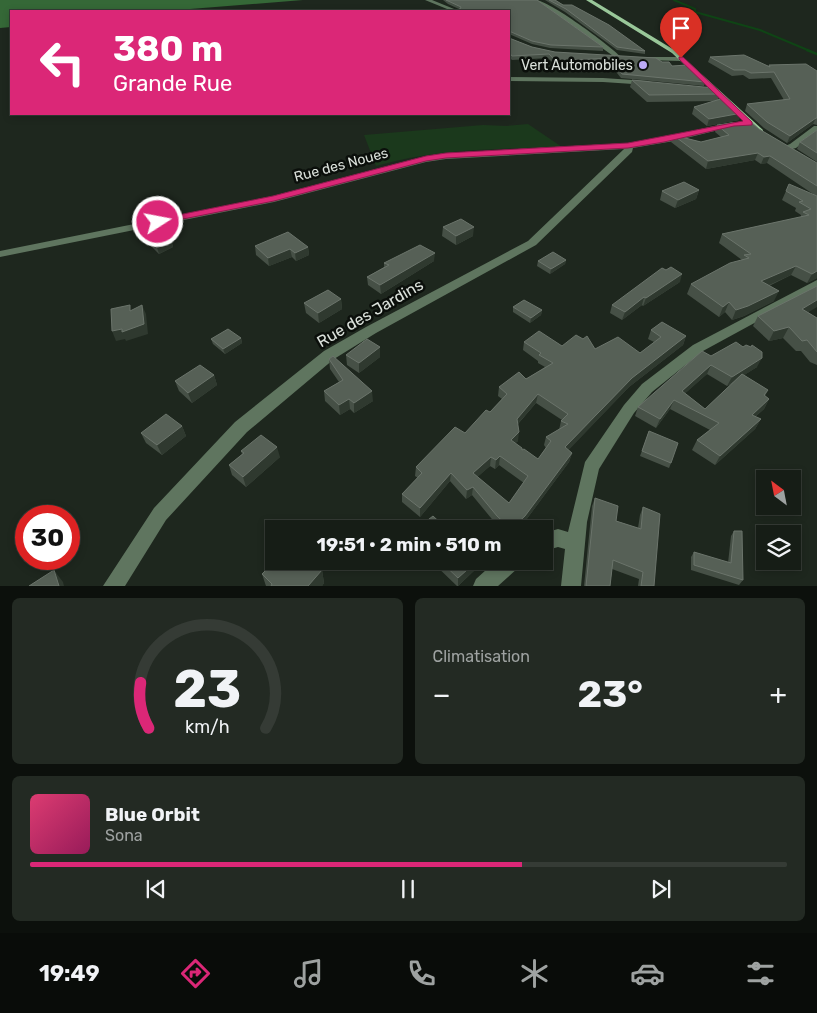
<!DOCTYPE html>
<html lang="fr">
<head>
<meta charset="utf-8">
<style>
	body { margin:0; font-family:Rubik,sans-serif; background:#232a23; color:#f1f3f6; height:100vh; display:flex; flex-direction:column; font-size:19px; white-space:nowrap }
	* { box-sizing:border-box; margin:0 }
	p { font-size:16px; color:#9ea2a1 }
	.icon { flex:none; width:28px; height:28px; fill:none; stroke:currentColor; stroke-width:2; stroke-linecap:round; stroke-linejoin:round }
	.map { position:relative; height:586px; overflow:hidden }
	.side { display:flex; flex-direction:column; gap:12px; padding:12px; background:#0c100c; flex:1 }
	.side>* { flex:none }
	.hud { position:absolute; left:10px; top:10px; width:500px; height:105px; border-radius:0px; box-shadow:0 2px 8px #0003,0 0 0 1px #353b35; background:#db2777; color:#fff; overflow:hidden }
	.needle { width:32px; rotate:328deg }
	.buttons { position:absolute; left:756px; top:470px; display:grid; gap:10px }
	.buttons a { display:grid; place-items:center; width:45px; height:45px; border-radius:0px; background:#161d16; box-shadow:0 2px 8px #0003,0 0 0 1px #353b35; font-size:25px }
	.speed { position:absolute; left:15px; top:505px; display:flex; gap:10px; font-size:25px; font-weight:700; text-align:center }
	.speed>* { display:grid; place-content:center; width:65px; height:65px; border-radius:50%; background:#161d16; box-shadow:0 2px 8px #0003,0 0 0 1px #353b35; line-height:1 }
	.speed .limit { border:8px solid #d22; background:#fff; color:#111 }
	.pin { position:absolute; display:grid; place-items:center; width:42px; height:42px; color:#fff; margin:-51px -21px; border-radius:50% 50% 50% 0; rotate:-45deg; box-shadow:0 0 5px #0007 }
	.pin .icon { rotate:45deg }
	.me { position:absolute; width:55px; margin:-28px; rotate:79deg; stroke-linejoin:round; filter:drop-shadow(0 0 4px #0008) }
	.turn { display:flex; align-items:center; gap:18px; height:105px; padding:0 20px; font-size:22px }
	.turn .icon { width:65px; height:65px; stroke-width:2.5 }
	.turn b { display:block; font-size:35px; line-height:42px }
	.big { font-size:38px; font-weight:700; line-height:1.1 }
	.side .tile { flex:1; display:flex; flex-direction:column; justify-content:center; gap:8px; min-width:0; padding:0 18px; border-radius:8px; background:#232a23 }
	.side .dial { align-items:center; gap:0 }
	.dial svg { height:130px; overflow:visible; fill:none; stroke:#353b35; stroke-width:7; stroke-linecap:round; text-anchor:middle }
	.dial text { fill:#f1f3f6; stroke:none }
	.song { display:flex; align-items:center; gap:15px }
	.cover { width:60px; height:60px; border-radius:8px; background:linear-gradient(135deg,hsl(340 70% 55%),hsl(330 70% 35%)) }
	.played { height:5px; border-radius:2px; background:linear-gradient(90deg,#db2777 65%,#353b35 65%) }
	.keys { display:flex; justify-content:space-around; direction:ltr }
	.heat { display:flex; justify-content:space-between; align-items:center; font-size:28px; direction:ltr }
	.side .tiles { flex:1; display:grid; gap:12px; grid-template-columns:1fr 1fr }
	.tile:last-child { grid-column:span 2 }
	.trip { position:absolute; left:265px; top:520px; width:288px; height:50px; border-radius:0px; background:#161d16; box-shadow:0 2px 8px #0003,0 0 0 1px #353b35; font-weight:700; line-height:50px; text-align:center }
	.tab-bar { display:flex; height:80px; justify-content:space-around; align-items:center; background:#090c09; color:#9ea2a1 }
	.tab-bar .icon { width:35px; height:35px }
	.tab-bar .active { color:#db2777 }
	.tab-bar b { font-size:22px; color:#f1f3f6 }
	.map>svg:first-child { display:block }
	.green { fill:#1b391c }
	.forest { fill:#356837 }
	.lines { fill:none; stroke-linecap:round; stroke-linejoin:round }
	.stream-far1 { stroke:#0f4415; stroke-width:2 }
	.stream { stroke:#0f4415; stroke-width:2.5 }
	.minor { fill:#5f755f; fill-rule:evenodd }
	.major { fill:#99c799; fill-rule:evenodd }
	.wall { fill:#465046; fill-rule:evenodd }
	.shaded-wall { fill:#2f392f }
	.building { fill:#566056; stroke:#6b746b; fill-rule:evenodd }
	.route { fill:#db2777; stroke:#8e194d }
	.poi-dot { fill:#bcaaf6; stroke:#0b0f0b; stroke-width:2 }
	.labels { text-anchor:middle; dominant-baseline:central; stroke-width:5; stroke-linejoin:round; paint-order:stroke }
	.far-poi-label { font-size:14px; fill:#dbe1db; stroke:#0b0f0b; text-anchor:end }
	.far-street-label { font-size:14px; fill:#dbe1db; stroke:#0b0f0b }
	.street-label { font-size:16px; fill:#dbe1db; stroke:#0b0f0b }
</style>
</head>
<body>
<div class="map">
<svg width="817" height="586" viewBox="0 0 817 586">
	<rect width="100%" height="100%" fill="#1e271e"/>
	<path class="green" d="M528,124L562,147C499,149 437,148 376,166L364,135L483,125L506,126Z"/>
	<path class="forest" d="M0,0H303L165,11H11V27L0,28Z"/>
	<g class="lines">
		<path class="stream-far1" d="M674,0L695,9V12L760,30L810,51"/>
		<path class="stream" d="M807,50L817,54"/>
		<path class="minor" d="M425,0H432L459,11H452Z
			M535,0C549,0 609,45 621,57L616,58Z
			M640,57H682L685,59L682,61L642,60L639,58Z
			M509,77L603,78L648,81L652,83L648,85L603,82L509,81Z
			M732,122L736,124L735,126L674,141L633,148L632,152L536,245L376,333L334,359L247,432L166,520L125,586H103L154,508L235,422L324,351L366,327L528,241L624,149L446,159L426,162L274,202L0,257V251L273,196L426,156L446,153L628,143L674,135Z
			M814,126H817V132L796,148L784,151L780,148L790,144Z
			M817,280V289L703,351L652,392L634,413L599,469L587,522L581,586H561L565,549L558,547L544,551V533L558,529L568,532L585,462L624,405L642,384L693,345Z
			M496,561H521L518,568L498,586H473L476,579Z"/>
		<path class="major" d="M586,0H592L676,51L763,130V134H757L672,53Z"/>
	</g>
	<path class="wall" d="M443,0H537L603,47V51L550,48L532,44L509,34V11H456L457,10L459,9L448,4Z
		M545,0H555L645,51V54L617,50L565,12Z
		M509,38L532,47L555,52L662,62L705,82L704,86L621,78L608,62L579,64L583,68L582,72H562L548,58L512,60L509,57Z
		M710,57L769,66V65L817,71V125L813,124L787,143L764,128L745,111L747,104L784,100L771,78L749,79L743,75L732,76L708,62Z
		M632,80L720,94L718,100L739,120L707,126L692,114L694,107L716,101L647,102L630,87Z
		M717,125L759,129L817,163V278L807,283L791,275L769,286L774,301L744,316L732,320L725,312L719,317L687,294L691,284L742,260L719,243L722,234L801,217V215L795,211L796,208L782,200L786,191L816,196L767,163L761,164L755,160L706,169L671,142L673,135L701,142L721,137L715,132Z
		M817,130V162L797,149L800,142Z
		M699,190L696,199L675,208L660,200L662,191Z
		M443,227L473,236L456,245L442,236Z
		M146,235L171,238L173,247L159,254L149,244Z
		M255,246L308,247L309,255L296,261L292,257L269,266L256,255Z
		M566,260L565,264L550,274L537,266L538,261Z
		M434,261L381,294L368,285L367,277L384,267V263Z
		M680,282L643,306L642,305L622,320L610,313L612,305Z
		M341,299L342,309L319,323L306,313L304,303Z
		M513,307L542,310L541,315L530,323L513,312Z
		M808,312L817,318V365L810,362L801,351H796L783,338L769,341L753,326L758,316Z
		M651,330L686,336L683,345L629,387L568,450L572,453L569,462L523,524L518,529H501L496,524L472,495L466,499L450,481L420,517L402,502V494L418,478L415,476L416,467L465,433L490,412L502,399L498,396L499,387L526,379L545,367L538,363V361L523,350L524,342L562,346L640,353L654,342L648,339ZM536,403L562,420L561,421L559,430L546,437L544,445L546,448L538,459L522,450L515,443L518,441V424ZM499,465L524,483L509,503L477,477L490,466L495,469Z
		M241,338L242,343L225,354L213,344L211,339Z
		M380,347V357L359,373L347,365L346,355Z
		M711,356L757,367L744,375L768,390L765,396L769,399L764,409L755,417L761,419L755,429L715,465L692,450L697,440L710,430L670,409L656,428L635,416L638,407ZM707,374L727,386L733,383L705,409L685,393Z
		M329,359L373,401L354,413L350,409L340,415L325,401L324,391L339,382L330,369Z
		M214,375L217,385L192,403L179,391L175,381Z
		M182,426L186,436L162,455L146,443L141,433Z
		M649,431L671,463L669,468L640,456Z
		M241,451L280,457L246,487L232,475L229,465L242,454Z
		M595,498L616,521L638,528L640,515L643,507L654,586H638L639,579L612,569L610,586H584L592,506Z
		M734,531L743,580L739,585L691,570V557L694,552L728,563L731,536Z
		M431,561H480L479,566L458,586H457Z
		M322,570L324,583L322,586H266L262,574Z"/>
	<path class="shaded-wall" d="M742,113L739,120L707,126L709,119Z
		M816,118L813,124L787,143L790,136Z
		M758,153L755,160L706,169L708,161Z
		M770,156L767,163L761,164L764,157Z
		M699,190L696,199L675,208L678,200Z
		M474,227L473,236L456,245V236Z
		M171,238L173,247L159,254L156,244Z
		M308,247L309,255L296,261L295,253Z
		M290,249L292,257L269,266L268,258Z
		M435,253L434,261L381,294L380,285Z
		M566,260L565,264L550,274L551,269Z
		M796,266L791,275L756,291L761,281Z
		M817,271V278L807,283L812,274Z
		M682,274L680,282L643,306L646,298Z
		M779,291L774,301L744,316L732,320L736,310Z
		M644,297L642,305L622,320L625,312Z
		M341,299L342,309L319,323L318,313Z
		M817,300V307L797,319L802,309Z
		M729,302L725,312L719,317L723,307Z
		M142,305L146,314L148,334L126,341L125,339L116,341L112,331Z
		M542,310L541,315L530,323L531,318Z
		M789,327L783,338L769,341L774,331Z
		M686,336L683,345L629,387L563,456L565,447L632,378Z
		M241,338L242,343L225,354L223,349Z
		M380,347V357L359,373V363Z
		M762,358L757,367L727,386L732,377Z
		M711,365L707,374L678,400L682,391Z
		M214,375L217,385L192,403L188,393Z
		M372,391L373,401L354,413V403Z
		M538,394L536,403L515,427L517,419Z
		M349,399L350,409L340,415L339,405Z
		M769,399L764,409L747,424L752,415Z
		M674,400L670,409L656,428L660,419Z
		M761,419L755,429L715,465L720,456Z
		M182,426L186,436L162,455L157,445Z
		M519,432L518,441L510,449L511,440Z
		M277,447L280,457L246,487L243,477Z
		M572,453L569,462L523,524L518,529H511Z
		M500,456L499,465L495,469L496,460Z
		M491,457L490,466L472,482L473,473Z
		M451,473L450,481L420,517V508Z
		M473,487L472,495L466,499L467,490Z
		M477,561H480L479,566L458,586V578Z
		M54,570L63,582L64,586H59Z
		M322,570L324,583L322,586H308Z"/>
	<path class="building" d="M446,0H537L603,47L551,45L532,41L509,31V35V11H458L457,10L460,9L461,7Z
		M549,0H555L563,5H572L609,25L645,51L617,47L566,9Z
		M509,38L532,47L555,52L656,58L662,62H669L672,66L687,65L705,82L622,74L609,58L575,60L583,68H562L549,54L512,56L509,52Z
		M744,55L770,67L769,65L806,64L817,71V118H816L790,136L767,122L747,104L790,99L774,72L751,73L745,70H734L710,57Z
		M632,80L714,88L720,94L649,95Z
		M724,98L742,113L709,119L694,107Z
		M750,121L759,129L817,163V186L770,156L764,157L758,153L708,161L673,135L701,142L729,135L717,125Z
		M817,130V153L800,142Z
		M684,182L699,190L678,200L662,191Z
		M789,184L817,196V271L812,274L796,266L761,281L779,291L748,306L736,310L729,302L723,307L691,284L730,263L749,258L744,255L751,254L722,234L809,215L803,212L811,209L799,202L803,201L786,191Z
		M461,219L474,227L456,236L443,227Z
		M160,230L171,238L156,244L146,235Z
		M288,232L308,247L295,253L290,249L268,258L255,246Z
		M420,245L435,253L380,285L367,277L389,265L384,263Z
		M553,252L566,260L551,269L538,261Z
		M671,267L682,274L646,298L644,297L625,312L612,305L662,268L666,270Z
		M817,286V300L802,309L817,318V352L807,340L802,341L789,327L774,331L758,316Z
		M328,290L341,299L318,313L304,303Z
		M524,300L542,310L531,318L513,307Z
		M130,305V311L142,305L144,324L122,332V329L112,331L111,309Z
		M662,322L686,336L632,378L565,447L572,453L525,516L511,529L497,516L473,487L467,490L451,473L420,508L402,494L422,473L416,467L455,427L465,433L486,410L490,412L507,394L499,387L519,372L526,379L553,363L539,355L541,353L524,342L539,331L562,346L576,335L583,339L587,336L595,349L618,337L640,353L661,337L651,330ZM538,394L568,414L561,421L568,424L546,437L551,441L538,459L524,449L522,450V448L511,440L519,432L517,419ZM500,456L528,476L509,503L473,473L491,457L496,460Z
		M228,329L241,338L223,349L211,339Z
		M367,339L380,347L359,363L346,355Z
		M736,342L743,347L746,345L751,347L752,345L762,352V358L732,377L711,365L682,391L705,409L742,374L768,390L764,395L769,399L752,415L761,419L720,456L697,440L719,423L674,400L660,419L638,407L702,351L711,356Z
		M333,356L372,391L354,403L349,399L339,405L324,391L343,380L329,359Z
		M200,365L214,375L188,393L175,381Z
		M166,414L182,426L157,445L141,433Z
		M649,431L678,443L671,463L642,451Z
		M261,435L277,447L243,477L229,465L244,453L241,451Z
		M595,498L618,506L616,521L641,529L643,507L660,514L654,586H641L643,572L613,560L610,586H586Z
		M433,516L447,529H416Z
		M734,531H742L743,580L694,565V552L731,563Z
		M275,561H306L322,570L308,586H271L272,584L262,574Z
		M440,561H477L458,578Z
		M54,570L59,586H29Z"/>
	<path class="route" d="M679,57H683L752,122V125L734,126L664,142L628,148L446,158L426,161L274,201L158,224L154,222L158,219L273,196L426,156L446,153L628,143L743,121L679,59Z"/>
	<circle class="poi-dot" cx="643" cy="65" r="5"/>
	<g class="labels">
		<g class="far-poi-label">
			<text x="633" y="65">Vert Automobiles</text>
		</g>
		<g class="far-street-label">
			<text transform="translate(341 165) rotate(-15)">Rue des Noues</text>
		</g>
		<g class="street-label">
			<text transform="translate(370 313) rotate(-30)">Rue des Jardins</text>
		</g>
	</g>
</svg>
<div class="buttons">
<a><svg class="needle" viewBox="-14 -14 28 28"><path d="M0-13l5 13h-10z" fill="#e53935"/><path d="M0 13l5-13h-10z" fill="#9ea2a1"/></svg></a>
<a><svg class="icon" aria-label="layers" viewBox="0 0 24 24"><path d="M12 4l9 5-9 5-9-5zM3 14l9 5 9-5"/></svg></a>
</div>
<div class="speed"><div class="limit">30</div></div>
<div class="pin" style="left:681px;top:58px;background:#d93025"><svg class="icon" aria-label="arrive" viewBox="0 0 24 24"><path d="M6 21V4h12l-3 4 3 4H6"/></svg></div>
<svg class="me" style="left:158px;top:222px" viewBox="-20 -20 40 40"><circle r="17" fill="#db2777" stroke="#fff" stroke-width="3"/><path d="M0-11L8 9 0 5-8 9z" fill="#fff"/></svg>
<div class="trip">19:51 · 2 min · 510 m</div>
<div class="hud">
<div class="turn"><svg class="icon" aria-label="left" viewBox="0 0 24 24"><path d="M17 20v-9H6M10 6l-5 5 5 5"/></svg><div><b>380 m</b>Grande Rue</div></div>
</div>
</div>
<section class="side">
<div class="tiles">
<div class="tile dial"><svg viewBox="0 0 100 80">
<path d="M14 69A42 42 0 1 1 86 69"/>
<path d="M14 69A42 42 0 0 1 9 41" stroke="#db2777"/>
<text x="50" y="56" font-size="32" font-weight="700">23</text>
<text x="50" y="72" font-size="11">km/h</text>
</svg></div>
<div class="tile"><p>Climatisation</p>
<div class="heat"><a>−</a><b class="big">23°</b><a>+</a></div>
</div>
<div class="tile">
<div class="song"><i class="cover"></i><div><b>Blue Orbit</b><p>Sona</p></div></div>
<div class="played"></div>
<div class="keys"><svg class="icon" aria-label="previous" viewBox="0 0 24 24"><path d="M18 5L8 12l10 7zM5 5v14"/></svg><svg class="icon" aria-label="pause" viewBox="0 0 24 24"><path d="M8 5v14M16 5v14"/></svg><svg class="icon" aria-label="next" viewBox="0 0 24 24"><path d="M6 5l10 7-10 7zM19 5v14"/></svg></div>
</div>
</div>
</section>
<nav class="tab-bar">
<b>19:49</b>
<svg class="icon active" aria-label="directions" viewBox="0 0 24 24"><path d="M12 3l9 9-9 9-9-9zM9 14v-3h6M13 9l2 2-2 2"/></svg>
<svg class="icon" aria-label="music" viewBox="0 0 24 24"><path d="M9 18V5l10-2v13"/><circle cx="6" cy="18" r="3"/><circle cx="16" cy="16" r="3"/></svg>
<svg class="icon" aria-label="phone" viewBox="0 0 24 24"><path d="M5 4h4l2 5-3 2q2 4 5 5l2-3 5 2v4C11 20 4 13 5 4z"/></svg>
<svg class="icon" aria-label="climate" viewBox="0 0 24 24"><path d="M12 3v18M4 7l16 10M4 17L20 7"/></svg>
<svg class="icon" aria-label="car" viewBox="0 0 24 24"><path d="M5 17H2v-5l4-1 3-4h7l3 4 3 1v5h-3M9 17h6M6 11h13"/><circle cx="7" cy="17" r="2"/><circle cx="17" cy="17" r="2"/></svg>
<svg class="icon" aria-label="filters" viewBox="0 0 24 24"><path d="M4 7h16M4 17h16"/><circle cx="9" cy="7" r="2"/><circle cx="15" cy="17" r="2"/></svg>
</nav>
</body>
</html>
